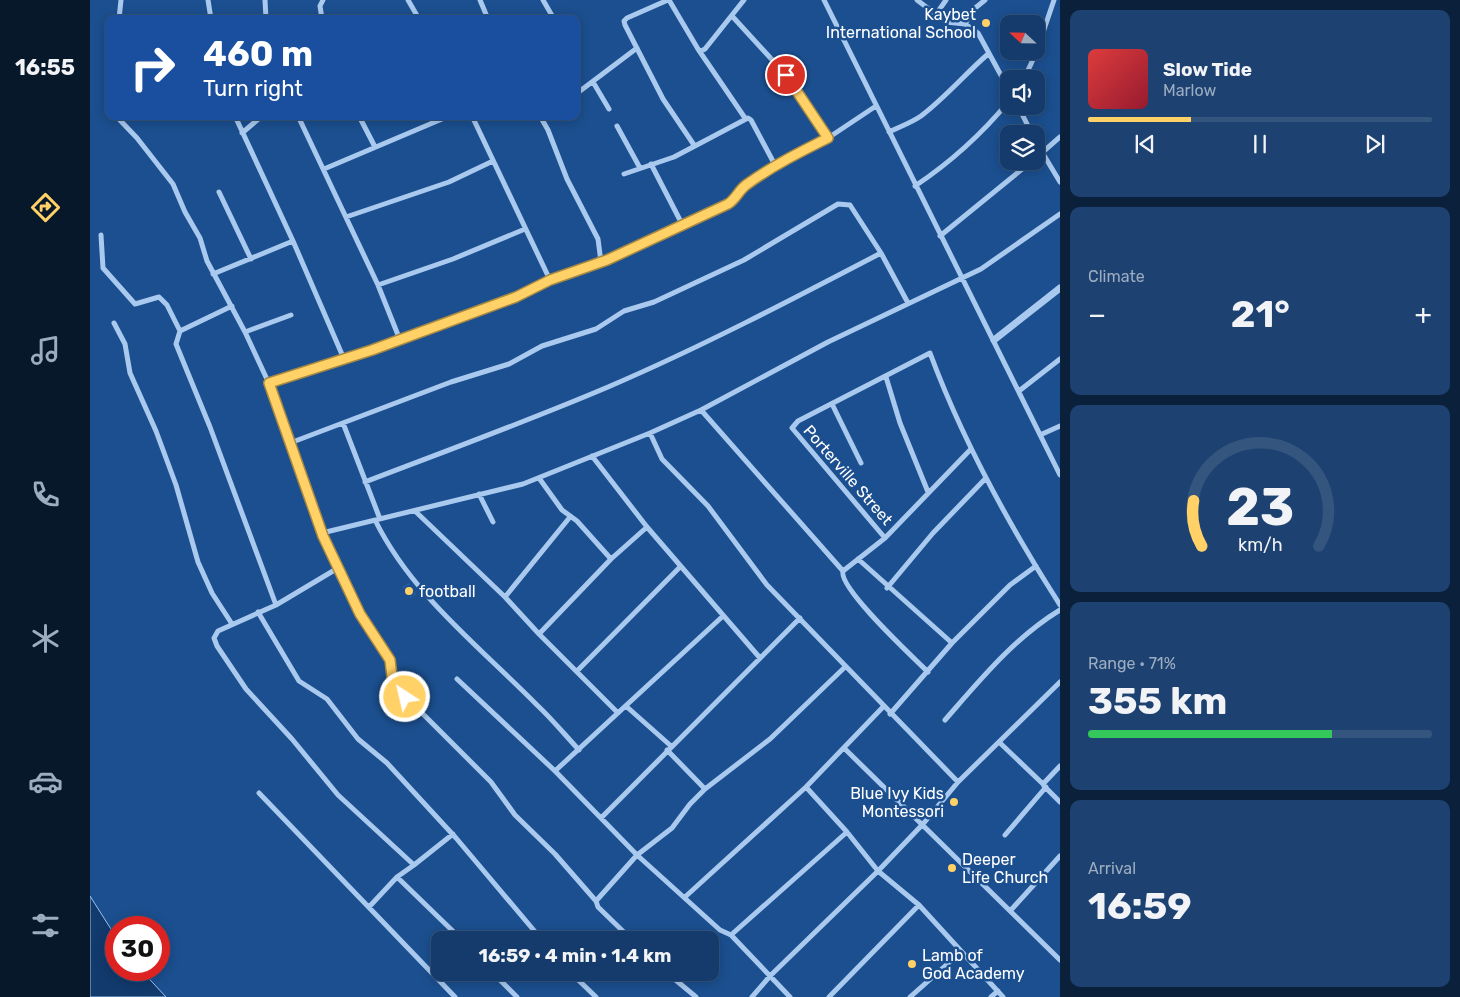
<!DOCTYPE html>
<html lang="en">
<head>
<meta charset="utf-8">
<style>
	body { margin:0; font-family:Rubik,sans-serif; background:#1d4271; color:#f1f3f6; height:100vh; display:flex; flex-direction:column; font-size:19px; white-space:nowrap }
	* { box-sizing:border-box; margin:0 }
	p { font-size:16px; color:#9dadc1 }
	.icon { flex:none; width:28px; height:28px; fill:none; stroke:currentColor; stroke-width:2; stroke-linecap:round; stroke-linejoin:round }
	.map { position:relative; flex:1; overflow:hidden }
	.panel { display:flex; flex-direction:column; gap:10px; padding:10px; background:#0b203b; width:400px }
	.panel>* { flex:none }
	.hud { position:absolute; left:15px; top:15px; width:475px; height:105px; border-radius:10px; box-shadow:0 2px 12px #0003,0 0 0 1px #33557e; background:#1a4fa0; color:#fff; overflow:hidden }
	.needle { width:32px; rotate:292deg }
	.tools { position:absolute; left:910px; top:15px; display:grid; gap:10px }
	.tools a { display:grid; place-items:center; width:45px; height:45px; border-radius:10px; background:#143b6b; box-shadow:0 2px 12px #0003,0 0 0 1px #33557e; font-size:25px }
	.speed { position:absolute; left:15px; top:916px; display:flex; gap:10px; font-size:25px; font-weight:700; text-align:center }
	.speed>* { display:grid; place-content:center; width:65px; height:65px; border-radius:50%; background:#143b6b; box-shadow:0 2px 12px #0003,0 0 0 1px #33557e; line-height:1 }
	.speed .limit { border:8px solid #d22; background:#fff; color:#111 }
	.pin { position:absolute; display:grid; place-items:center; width:42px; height:42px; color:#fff; margin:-21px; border:2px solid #fff; border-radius:50%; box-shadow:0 1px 5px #0007 }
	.me { position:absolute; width:55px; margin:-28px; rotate:325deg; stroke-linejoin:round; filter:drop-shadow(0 0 4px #0008) }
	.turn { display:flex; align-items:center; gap:18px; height:105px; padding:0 15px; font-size:22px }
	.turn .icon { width:65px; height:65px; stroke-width:2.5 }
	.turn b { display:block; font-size:35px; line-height:42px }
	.big { font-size:38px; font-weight:700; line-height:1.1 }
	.panel .card { flex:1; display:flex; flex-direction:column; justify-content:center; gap:8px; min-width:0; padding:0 18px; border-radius:10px; background:#1d4271 }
	.panel .dial { align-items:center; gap:0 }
	.dial svg { height:130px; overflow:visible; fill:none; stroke:#33557e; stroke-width:7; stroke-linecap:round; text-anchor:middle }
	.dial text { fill:#f1f3f6; stroke:none }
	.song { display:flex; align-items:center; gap:15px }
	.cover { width:60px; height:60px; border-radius:8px; background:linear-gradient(135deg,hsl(0 70% 55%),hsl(350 70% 35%)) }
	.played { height:5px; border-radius:2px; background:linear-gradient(90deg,#ffd166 30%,#33557e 30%) }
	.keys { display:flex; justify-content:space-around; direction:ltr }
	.heat { display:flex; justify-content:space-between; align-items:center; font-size:28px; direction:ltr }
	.charge { height:8px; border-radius:4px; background:linear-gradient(90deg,#34c759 71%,#33557e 0) }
	.trip { position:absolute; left:341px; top:931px; width:288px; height:50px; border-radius:10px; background:#143b6b; box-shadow:0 2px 12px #0003,0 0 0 1px #33557e; font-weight:700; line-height:50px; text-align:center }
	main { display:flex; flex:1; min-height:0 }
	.tabs { display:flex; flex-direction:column; width:90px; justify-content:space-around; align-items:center; background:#08182b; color:#9dadc1 }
	.tabs .icon { width:35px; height:35px }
	.tabs .active { color:#ffd166 }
	.tabs b { font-size:22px; color:#f1f3f6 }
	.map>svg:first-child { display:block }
	.green { fill:#2461a8 }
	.water { fill:#123a6d; stroke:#9cc4f0 }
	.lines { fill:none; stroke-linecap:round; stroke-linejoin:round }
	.minor { stroke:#a9c9ee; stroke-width:5 }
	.tertiary { stroke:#a9c9ee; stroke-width:7 }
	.route-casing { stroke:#a68842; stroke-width:12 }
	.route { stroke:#ffd166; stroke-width:9 }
	.poi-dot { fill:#ffd166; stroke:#1b4f8f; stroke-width:2 }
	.labels { text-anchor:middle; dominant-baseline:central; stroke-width:5; stroke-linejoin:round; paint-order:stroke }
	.poi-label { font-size:16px; fill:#fff; stroke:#1b4f8f; text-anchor:start }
	.street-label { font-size:16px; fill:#fff; stroke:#1b4f8f }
</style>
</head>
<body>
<main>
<nav class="tabs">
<b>16:55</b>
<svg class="icon active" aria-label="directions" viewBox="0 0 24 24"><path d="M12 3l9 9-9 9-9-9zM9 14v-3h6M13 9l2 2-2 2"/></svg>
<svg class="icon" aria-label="music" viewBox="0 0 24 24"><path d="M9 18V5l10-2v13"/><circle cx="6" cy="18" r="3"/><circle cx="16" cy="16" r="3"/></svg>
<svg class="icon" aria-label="phone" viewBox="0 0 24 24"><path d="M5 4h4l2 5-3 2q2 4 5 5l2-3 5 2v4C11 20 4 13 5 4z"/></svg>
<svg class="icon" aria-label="climate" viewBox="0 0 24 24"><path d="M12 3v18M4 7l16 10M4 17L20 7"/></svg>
<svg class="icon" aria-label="car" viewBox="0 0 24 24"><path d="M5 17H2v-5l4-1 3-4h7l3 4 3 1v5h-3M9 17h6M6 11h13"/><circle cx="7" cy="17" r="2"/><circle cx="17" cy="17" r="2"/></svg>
<svg class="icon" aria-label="filters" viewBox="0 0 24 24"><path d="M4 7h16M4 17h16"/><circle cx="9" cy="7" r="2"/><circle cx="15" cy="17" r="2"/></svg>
</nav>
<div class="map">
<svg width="970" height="997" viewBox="0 0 970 997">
	<rect width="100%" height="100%" fill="#1b4f8f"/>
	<path class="green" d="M319,583L326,594L320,598L312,587Z"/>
	<path class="water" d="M0,896L26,937V970H51L76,997H0Z"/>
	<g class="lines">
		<path class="minor" d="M118,0L121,19
			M175,0L176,19
			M318,0L329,19
			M390,0L398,19
			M453,0L464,19
			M578,0L537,18L534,21L535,25L573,99L604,145
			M579,0L608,49L655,118
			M734,0L970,475
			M827,0L856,22L875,24L888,33L919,90
			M847,13L856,0
			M642,16L696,75L738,138
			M29,19L31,0
			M232,19L230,6L233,0
			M390,19L396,15
			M875,24L884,9L895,0
			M611,51L615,49L654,0
			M934,79L946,53L964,0
			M503,82L519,109
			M486,94L547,48
			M928,106L942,134
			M26,116L47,138L83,184L95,212L110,238L117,261L155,332L182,390L233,536L270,615L300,660L303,684L401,782L425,815L465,854L506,901
			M145,116L203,241L254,359
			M208,116L288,285L310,340
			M269,116L285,147
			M382,116L460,280
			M450,116L458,130L477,179L508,239L511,262
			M527,126L550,168
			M799,132C809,127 821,123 831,116C855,98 875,74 898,54
			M152,133L172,116
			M946,142L970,182
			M946,158L970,137
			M561,164L592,224
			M234,169L359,116
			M534,174L584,157L658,118L661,120L685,165
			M825,186C861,162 891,135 919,101
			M129,192L161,259
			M256,217L359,182L403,161
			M11,235L13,268L45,304L69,297L77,305L90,331
			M850,236L942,161
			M123,274L203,241
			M288,285L363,259L435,229
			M142,306L90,331L86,344L120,427L186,605
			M24,323L35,344L40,373L66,431L86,485L108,562L122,593L142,624
			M155,332L201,315
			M796,377L810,423L838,492
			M179,383L282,350L427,297L460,280L517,260L638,204L647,198L654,187L685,165L738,138L786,106
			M929,391L970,359
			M742,404L771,463
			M611,410L753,571C748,588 824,658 838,672
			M253,423L290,519
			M560,433L572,459L618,506L677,585L868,782
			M950,435L970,426
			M200,443L361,382L419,364L452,346L506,329L534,311L564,302L654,260L748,204L760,205L791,253L818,303
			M502,456L557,527L670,658
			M449,478L472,510L487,521L521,559
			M275,482C356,451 438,421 518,387C611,347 701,300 791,253
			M389,494L403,522
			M325,511L415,597L449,634
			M285,520C322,595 389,646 447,705C462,719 475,735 489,750
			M232,533L433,484L560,433L611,410L738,342L891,269L970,214
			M795,538L702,428L708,421L840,353C873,442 919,525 970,605
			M768,559L862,643
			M248,568L186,605L128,631L124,638L127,646L156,689L202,739L248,795L324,865L363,834
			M753,571L795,538L881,449
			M797,588L843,533L896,478
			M415,597L480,517
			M168,612L209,681L237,699L268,739L297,763L366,838L452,940
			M633,616L465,771L547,855L630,930L641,935L700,997
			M487,671L590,567
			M367,679L465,771
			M537,707L581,746
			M528,713L449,634L521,559L557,527
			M800,714L862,643L920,585L946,566
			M855,720C890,680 924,638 970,610
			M909,742L953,784L970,766
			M754,748L970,960
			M577,750L615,789
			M954,786L970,802
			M716,787L757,832L788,871L829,905L913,997
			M169,793L365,997
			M511,818L710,618
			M915,835L956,787
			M307,877L372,940
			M595,897L716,787L793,707
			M279,907L307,877L324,865
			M921,910L970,856
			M641,935L757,832
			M542,940L508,907L506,901L547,855L582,828L600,804L615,789L680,739L755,667
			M402,972L427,997
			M480,972L506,997
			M576,972L606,997
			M662,997L680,976L788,871L833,824L868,782L970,682
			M739,997L829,905
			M820,997L871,952
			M901,997L908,991"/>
		<path class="tertiary" d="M904,340L970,288"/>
	</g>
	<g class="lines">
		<defs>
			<path id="route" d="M315,697L303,684L300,660L270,614L233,536L179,383L282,350L426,297L460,280L517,260L638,204C646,199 649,190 656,185C682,166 710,152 738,138L696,75"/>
		</defs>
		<use href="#route" class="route-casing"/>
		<use href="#route" class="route"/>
	</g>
	<g class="poi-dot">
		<circle cx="896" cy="23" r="5"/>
		<circle cx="319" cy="591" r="5"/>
		<circle cx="864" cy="802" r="5"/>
		<circle cx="862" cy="868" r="5"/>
		<circle cx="822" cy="964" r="5"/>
	</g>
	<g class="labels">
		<g class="poi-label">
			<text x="886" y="14" text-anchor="end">Kaybet<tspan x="886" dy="18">International School</tspan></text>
			<text x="329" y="591">football</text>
			<text x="854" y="793" text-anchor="end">Blue Ivy Kids<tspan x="854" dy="18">Montessori</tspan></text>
			<text x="872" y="859">Deeper<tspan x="872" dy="18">Life Church</tspan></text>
			<text x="832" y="955">Lamb of<tspan x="832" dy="18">God Academy</tspan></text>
		</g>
		<g class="street-label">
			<text transform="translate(758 475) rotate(49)">Porterville Street</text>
		</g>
	</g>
</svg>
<div class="tools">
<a><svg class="needle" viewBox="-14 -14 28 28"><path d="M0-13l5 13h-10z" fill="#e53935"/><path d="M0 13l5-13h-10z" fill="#9dadc1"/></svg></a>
<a><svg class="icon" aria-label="sound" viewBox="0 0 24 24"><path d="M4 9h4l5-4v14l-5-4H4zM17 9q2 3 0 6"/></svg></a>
<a><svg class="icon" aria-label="layers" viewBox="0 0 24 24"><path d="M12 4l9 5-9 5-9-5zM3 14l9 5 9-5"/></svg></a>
</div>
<div class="speed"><div class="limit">30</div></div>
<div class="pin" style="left:696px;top:75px;background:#d93025"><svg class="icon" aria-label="arrive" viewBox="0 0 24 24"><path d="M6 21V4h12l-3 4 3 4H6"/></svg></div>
<svg class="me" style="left:315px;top:697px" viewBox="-20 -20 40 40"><circle r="17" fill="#ffd166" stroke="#fff" stroke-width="3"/><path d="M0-11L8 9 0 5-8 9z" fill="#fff"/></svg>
<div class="trip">16:59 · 4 min · 1.4 km</div>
<div class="hud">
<div class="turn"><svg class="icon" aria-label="right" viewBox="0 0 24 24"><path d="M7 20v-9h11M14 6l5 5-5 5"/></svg><div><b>460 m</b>Turn right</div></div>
</div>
</div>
<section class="panel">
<div class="card">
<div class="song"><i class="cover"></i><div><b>Slow Tide</b><p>Marlow</p></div></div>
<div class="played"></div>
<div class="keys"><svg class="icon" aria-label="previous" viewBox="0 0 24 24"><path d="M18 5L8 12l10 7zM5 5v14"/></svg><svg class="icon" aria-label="pause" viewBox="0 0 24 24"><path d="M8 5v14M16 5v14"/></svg><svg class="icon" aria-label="next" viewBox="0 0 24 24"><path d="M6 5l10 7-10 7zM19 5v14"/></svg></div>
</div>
<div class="card"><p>Climate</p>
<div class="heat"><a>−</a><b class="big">21°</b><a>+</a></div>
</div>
<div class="card dial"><svg viewBox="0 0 100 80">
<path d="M14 69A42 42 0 1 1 86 69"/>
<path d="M14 69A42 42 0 0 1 9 41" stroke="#ffd166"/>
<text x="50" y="56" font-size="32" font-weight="700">23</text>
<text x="50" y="72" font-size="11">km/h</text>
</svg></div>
<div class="card"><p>Range · 71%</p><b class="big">355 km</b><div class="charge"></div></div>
<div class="card"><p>Arrival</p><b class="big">16:59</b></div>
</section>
</main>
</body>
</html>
